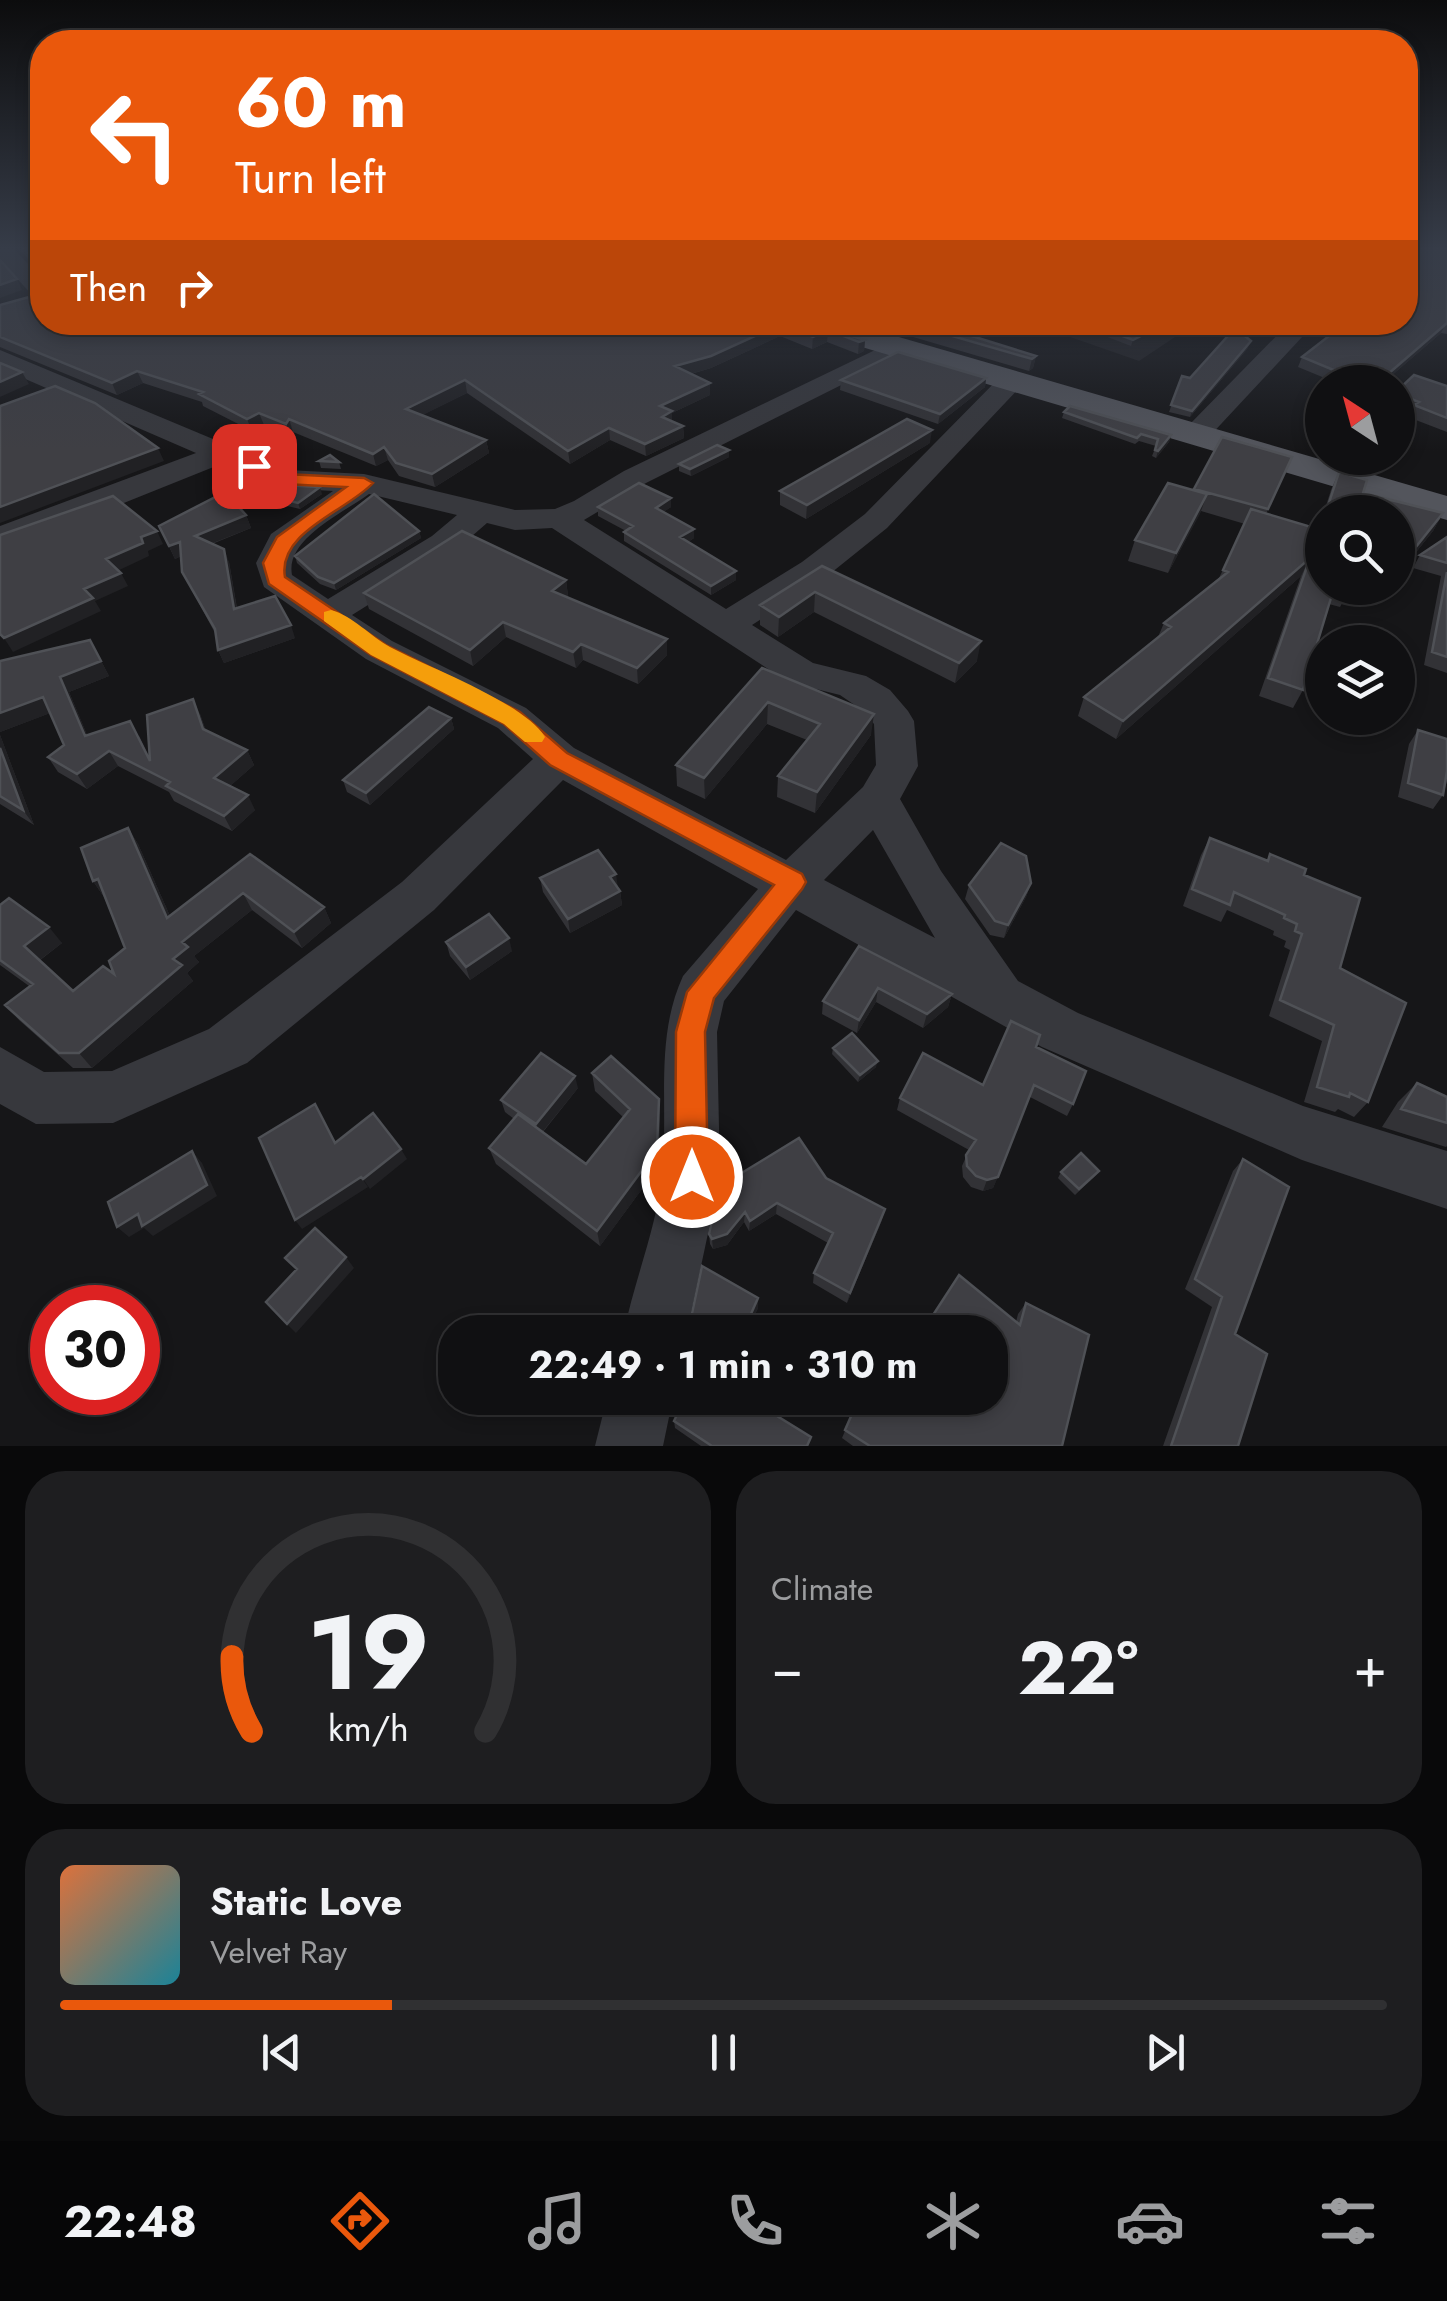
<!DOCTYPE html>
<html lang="en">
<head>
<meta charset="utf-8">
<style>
	body { margin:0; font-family:Jost,sans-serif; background:#1e1e20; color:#f1f3f6; height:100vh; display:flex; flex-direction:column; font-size:38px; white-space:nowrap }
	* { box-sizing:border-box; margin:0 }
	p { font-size:32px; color:#9c9d9f }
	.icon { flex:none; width:55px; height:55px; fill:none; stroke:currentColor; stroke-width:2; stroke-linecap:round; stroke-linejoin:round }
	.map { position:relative; height:1446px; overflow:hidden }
	.details { display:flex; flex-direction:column; gap:25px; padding:25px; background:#09090a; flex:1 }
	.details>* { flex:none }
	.top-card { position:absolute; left:30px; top:30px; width:1388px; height:305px; border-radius:40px; box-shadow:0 5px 15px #0003,0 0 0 2px #303032; background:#ea580c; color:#fff; overflow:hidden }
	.needle { width:65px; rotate:324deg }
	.controls { position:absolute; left:1305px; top:365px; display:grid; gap:20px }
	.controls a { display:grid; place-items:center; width:110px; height:110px; border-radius:50%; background:#101012; box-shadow:0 5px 15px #0003,0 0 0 2px #303032; font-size:50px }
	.speed { position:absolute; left:30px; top:1285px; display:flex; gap:20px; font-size:50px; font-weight:700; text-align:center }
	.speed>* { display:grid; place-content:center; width:130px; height:130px; border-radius:50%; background:#101012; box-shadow:0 5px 15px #0003,0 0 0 2px #303032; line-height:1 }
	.speed .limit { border:15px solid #d22; background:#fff; color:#111 }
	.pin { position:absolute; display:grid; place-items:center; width:85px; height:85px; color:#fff; margin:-42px; border-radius:20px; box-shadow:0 5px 15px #0006 }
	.me { position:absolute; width:110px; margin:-55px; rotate:0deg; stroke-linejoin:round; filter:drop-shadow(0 0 8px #0008) }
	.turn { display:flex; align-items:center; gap:35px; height:210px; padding:0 40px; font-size:45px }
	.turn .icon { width:130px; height:130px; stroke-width:2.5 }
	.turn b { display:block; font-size:70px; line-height:85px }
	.then { display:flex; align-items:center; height:95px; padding:0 40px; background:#0003; gap:20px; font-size:38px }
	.big { font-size:75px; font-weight:700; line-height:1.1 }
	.details .card { flex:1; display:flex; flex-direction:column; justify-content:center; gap:15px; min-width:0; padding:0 35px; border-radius:40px; background:#1e1e20 }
	.details .dial { align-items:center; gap:0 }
	.dial svg { height:260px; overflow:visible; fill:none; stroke:#303032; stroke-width:7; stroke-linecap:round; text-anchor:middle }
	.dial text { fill:#f1f3f6; stroke:none }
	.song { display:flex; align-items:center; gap:30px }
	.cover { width:120px; height:120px; border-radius:15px; background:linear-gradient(135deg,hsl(20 70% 55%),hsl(190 70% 35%)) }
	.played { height:10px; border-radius:5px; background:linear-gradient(90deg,#ea580c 25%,#303032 25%) }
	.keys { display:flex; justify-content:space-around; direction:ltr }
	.heat { display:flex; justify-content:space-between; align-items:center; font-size:55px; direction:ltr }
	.details .tiles { flex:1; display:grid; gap:25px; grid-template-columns:1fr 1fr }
	.card:last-child { grid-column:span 2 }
	.trip { position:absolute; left:438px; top:1315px; width:570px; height:100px; border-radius:40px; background:#101012; box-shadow:0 5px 15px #0003,0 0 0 2px #303032; font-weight:700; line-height:100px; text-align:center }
	.tab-bar { display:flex; height:160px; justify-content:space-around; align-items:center; background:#060607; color:#9c9d9f }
	.tab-bar .icon { width:70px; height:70px }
	.tab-bar .selected { color:#ea580c }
	.tab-bar b { font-size:45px; color:#f1f3f6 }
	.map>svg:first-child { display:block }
	.built { fill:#222225 }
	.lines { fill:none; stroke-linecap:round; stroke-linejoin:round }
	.minor { fill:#37383d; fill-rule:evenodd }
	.major { fill:#53555c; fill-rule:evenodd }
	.wall { fill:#323236 }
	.shaded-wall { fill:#212124 }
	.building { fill:#3f3f44; stroke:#4f5156; stroke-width:2.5 }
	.route { fill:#ea580c; stroke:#983908; stroke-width:2.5 }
	.slow { fill:#f59e0b }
</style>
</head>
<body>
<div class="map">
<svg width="1447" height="1446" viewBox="0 0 1447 1446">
	<rect width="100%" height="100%" fill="#161618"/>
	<path class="built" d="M1030,323H1196L1139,361Z"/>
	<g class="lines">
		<path class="minor" d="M0,249H14L42,279V299L34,297L0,260Z
			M1290,322H1316L1208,438H1188L1184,432L1188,426Z
			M898,339L911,347L907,352L646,483L584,520L726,609L802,562L865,514L1003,374H1021L1025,380L1021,386L887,528L826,577L752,625L813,663L866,676L890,690L908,711L914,721L918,766L900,799L941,871L1018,981L1078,1013L1303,1106L1447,1151V1209L1302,1160L1042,1047L796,910L724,1001L717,1032L720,1177L687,1332H624C634,1281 657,1227 662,1175C669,1107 654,1039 683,976L758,889L563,780L434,910L247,1063L113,1123L36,1124L0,1104V1047L44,1072L112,1071L209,1029L402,882L533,759L498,728L366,659L264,587L256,563L271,534L333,491L282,488L221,464L59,529L0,547V526L196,453L0,368V350L287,470L364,474L515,510L555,509L574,501L624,471ZM369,494L457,515L432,536L328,599L292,575C285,539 343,513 369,494ZM487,523L515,530L552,528L788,682L840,695L862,710L874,724L876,765L863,787L786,860L574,748L526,708L392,641L352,615L456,550ZM873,830L935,938L824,880Z
			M607,1398H673L663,1446H595Z"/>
		<path class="major" d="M797,322H847L1447,496V520L801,329Z"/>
	</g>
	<path class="wall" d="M19,249H42L806,322L865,340L864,351L858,354L827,342L812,349L780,336L711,368L691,374L710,395L672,413V421L683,426L684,438L646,456L610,440L570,464L467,393L422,415L486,440L489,453L435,487L399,476L388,460L376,466L293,432L290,436L264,425L252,431L203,406L202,402L143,383L117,395L0,347V305L40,294V271Z
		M1405,249H1447V334L1441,333L1384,382H1355L1339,377L1332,381L1298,367L1302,357L1406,277Z
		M862,322H927L1036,356L1033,368L1029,371Z
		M1068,322H1179L1131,346Z
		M1248,348L1190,417L1169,412L1182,376L1190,378Z
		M986,378L985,387L938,424L840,390L841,380Z
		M1447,386V432L1408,417L1411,413L1398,408V390Z
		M1064,412L1171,435L1169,442L1156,458L1152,456L1156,446L1139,441L1135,444L1062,418Z
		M1222,437L1292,457L1266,514L1318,529L1322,516V588H1388L1380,598L1350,589L1340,607L1329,604L1303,690L1293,708L1259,696L1301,576L1116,739L1078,716L1084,697L1158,637L1164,623L1219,578L1245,524L1201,511L1168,573L1128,561L1135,540L1193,490Z
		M930,443L806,519L780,505V491Z
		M729,450V457L691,476L679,471V464Z
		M319,461L339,462L341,469L321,468Z
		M1339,472L1363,493L1443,513L1433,531L1405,566L1402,565L1398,512H1324L1331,490Z
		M322,494L300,509L266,501L264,495Z
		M598,507H671L663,512L694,529V538L688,542L736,580L711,595L624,541V532L626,531L598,516Z
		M246,515L251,528L212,544L229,562L237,608L295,638L224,663L218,650L215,633L182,572L181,556L175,559L159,526Z
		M419,531L421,538L336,590L320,584L297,563L295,556Z
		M1447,537V673L1424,665L1441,576L1413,568L1420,555Z
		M822,566L977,661L955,683L814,612L778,637L760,625V605Z
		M566,580L568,596L566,597L667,655L638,684L583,660L576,668L506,637L473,666L369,609L364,593Z
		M90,640L109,676L69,692L87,735L139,736L150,758L200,714L206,731L247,750L254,765L230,786L255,810L232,831L174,801L169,792L118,766L87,789L58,772L48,757L64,745L50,713L0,732V661Z
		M762,668L871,735L815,813L777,797L778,776L807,740L767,724L705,799L677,786L676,765Z
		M451,718L454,729L370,805L347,792L343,780Z
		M1418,730L1447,739V781L1443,795L1433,809L1398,797L1409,744Z
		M0,735L34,825L0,804Z
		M128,828L138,844L170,916L250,854L324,907L331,923L302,948L252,910L194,956L199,962L187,973L193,981L92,1068H73L19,1020L5,1005L29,986L0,965V905L62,943L39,961L73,991L114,974L125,948L104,897L93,881Z
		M1210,838L1267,860L1270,854L1304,875L1340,968L1368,1102L1354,1117L1338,1109L1335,1112L1304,1102L1322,1041L1269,1016L1290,950L1284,947L1286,941L1273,935L1274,931L1227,910L1221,922L1183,906L1201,855Z
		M540,878L618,888L620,891L622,905L570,933L543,892Z
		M1031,883L1026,897L1004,938L990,935L965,899L969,885Z
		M446,942L512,951L470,980L450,956Z
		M859,946L952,994L948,1007L923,1028L876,1002L857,1033L822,1014L823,1001Z
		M1036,1047L1073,1104L1067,1116L1030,1097L993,1188L983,1191L971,1187L963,1177L962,1166L969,1150L897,1110L900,1098L983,1085Z
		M833,1048L876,1067L858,1082L832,1054Z
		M592,1073L660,1116L659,1166L600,1246L496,1164L489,1148L514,1119L505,1112L501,1100L578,1088L543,1132L586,1164L623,1117L595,1091Z
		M1417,1083L1447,1097V1146L1446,1147L1382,1127L1398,1102Z
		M1243,1159L1235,1334L1238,1446H1163L1212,1307L1185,1289L1233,1171Z
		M1099,1171L1095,1176L1075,1195L1058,1178L1061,1172Z
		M826,1178L882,1220L847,1303L813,1283L814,1273L828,1243L776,1214L749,1231L744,1222L727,1245L713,1249L710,1244L709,1234L732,1202L727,1193V1182Z
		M1026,1303L1062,1446H853L842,1438L859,1398L877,1401L1016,1322L1018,1314Z
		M758,1308L746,1332H691L690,1323Z
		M674,1421L808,1446H701L675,1428Z"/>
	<path class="shaded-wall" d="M17,279L22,290L0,298V285Z
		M1169,322H1179L1131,346L1133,340Z
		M1446,323L1441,333L1384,382H1379Z
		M781,324L780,336L711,368L676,378L675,366Z
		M828,330L827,342L812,349L813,337Z
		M865,340L864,351L858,354L859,342Z
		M1251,341L1248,348L1190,417L1192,411Z
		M1036,356L1033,368L1029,371L1032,359Z
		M1343,367L1339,377L1332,381L1336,371Z
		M137,371L143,383L117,395L112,383Z
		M22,372L29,384L0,397V382Z
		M986,378L985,387L938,424L940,414Z
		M465,380L467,393L409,422L406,409Z
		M710,383V395L672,413V424L662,418L660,406Z
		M259,413L264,425L252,431L247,419Z
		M289,419L293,432L290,436L286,424Z
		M683,426L684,438L646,456L645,444Z
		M609,428L610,440L570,464L568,451Z
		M932,430L930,443L806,519L807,505Z
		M1171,435L1169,442L1156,458L1158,451Z
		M486,440L489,453L435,487L432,474Z
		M384,447L388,460L376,466L373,454Z
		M158,448L164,461L0,523V507Z
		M729,450V457L691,476L690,469Z
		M320,487L322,494L300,509L298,503Z
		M1207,494L1200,514L1168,573L1176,553Z
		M671,498V507L656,517V508Z
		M1443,513L1433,531L1405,566L1415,548Z
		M246,515L251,528L200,548L195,536Z
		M694,529V538L680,547V537Z
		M157,531L163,544L148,551L149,556L113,573L106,559L141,537Z
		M419,531L421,538L336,590L334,583Z
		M180,542L185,554L175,559L169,546Z
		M224,549L229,562L239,622L234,609Z
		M1310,558L1301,576L1116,739L1123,721Z
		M736,571V580L711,595V586Z
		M121,573L128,586L95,601L101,611L13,652L4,638L84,589Z
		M566,580L568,596L555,607L552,591Z
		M815,592L814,612L778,637L779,617Z
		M503,622L506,637L473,666L470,650Z
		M291,625L295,638L224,663L218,650Z
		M667,639V655L638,684L637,668Z
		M90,640L109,676L69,692L94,751L85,736L60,677Z
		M981,641L977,661L955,683L959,663Z
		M581,644L583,660L576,668L573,652Z
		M43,697L53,712L0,732V713Z
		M193,699L200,714L210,744L203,729Z
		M768,702L767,724L705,799L704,778Z
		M874,714L871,735L815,813L817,792Z
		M451,718L454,729L370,805L366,793Z
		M0,735L34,825L23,810L0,748Z
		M247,750L254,765L222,793L214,778Z
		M109,751L118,766L87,789L77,774Z
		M248,795L255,810L232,831L224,816Z
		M128,828L138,844L178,934L167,918Z
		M616,874L618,888L610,877Z
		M98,879L104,897L93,881Z
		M1031,883L1026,897L1004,938L1008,925Z
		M620,891L622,905L570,933L568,919Z
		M243,893L252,910L194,956L199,962L187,973L193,981L92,1068L79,1053L173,959L182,942Z
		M324,907L331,923L302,948L294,932Z
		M49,927L62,943L37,962L24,946Z
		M509,938L512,951L470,980L466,967Z
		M878,988L876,1002L857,1033L859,1020Z
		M952,994L948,1007L923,1028L927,1014Z
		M878,1061L876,1067L858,1082L860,1075Z
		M575,1076L578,1088L539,1136L536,1124Z
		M659,1099L660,1116L659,1166L600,1246L597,1231Z
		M401,1149L407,1159L370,1189L363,1179Z
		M192,1151L202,1163L217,1196L153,1236L144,1228L129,1237L117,1227Z
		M361,1177L368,1187L302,1229L295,1220Z
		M998,1177L993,1188L983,1191L987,1180Z
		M777,1203L776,1214L749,1231L750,1221Z
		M885,1209L882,1220L847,1303L850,1293Z
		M745,1212L744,1222L727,1245L713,1249L712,1239Z
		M346,1257L354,1268L296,1333L287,1324Z
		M758,1298V1308L746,1332H743Z"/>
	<path class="building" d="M24,249H42V322H806L865,340L859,342L828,330L813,337L781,324L711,356L675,366L710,383L660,406L672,411L662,417L683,426L645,444L609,428L568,451L465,380L406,409L486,440L432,474L396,463L384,447L373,454L289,419L286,424L259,413L247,419L199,394L203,392L137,371L112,383L0,337V305L40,294V265Z
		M1405,249H1447V323L1381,380L1343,367L1336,371L1302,357L1347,322H1405V277L1413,271L1410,266L1405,268Z
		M0,260L17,279L0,285Z
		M904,322H927L1036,356L1032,359Z
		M1085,322H1169L1133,340Z
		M1235,328L1251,341L1192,411L1171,405L1182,376L1190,378Z
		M898,352L986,378L940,414L841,380Z
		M0,363L22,372L0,382Z
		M1414,375L1447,386V418L1414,405L1419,402L1398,394V390Z
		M55,386L95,403L158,448L0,507V406Z
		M1070,406L1171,435L1158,451L1155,450L1158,439L1141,434L1137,438L1064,412Z
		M907,419L932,430L807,505L780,491Z
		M1222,437L1292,457L1268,509L1194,489Z
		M717,445L729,450L690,469L679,464Z
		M330,455L339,462L319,461Z
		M1339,472L1367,480L1363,493L1443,513L1415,548L1407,546L1404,563L1398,570V512H1326Z
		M639,483L671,498L656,508L694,529L680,537L736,571L711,586L624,532L633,526L598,507Z
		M1168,483L1207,494L1176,553L1135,540Z
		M280,485L320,487L298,503L264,495Z
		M225,492L246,515L195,536L224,549L234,609L275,596L291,625L218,650L215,629L182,572L180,542L169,546L159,526Z
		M374,494L419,531L334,583L318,577L295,556Z
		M113,496L157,531L141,537L143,543L106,559L121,573L84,589L93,598L4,638L0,634V535Z
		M1251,509L1321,530L1322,525V588H1334L1303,690L1268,678L1310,558L1123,721L1084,697L1171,627L1164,623L1228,572L1223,570Z
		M462,531L566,580L552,591L667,639L637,668L581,644L573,652L503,622L470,650L364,593Z
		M1447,537V563L1420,555Z
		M822,566L981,641L959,663L815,592L779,617L760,605Z
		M1447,572V657L1432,652Z
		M90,640L101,661L60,677L85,736L130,721L150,761L147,715L193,699L203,729L247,750L214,778L248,795L224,816L166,786L170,782L109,751L77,774L48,757L64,745L43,697L0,713V661Z
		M762,668L874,714L817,792L778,776L820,724L768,702L704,778L676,765Z
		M429,707L451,718L366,793L343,780Z
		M1418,730L1447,739V771L1443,795L1408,783Z
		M0,748L23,810L0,796Z
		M128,828L167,918L250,854L324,907L294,932L243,893L182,942L188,947L173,959L182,965L79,1053H59L5,1005L33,984L0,960V905L9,898L49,927L24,946L73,991L103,966L114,974L109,961L125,948L98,879L93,881L81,848Z
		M1210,838L1268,861L1270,854L1306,869L1304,875L1360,898L1340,968L1406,1003L1368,1102L1350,1093L1349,1097L1317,1087L1334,1025L1280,1000L1302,934L1295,931L1297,924L1284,918L1285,915L1234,892L1230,905L1192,889Z
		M1001,843L1026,856L1031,883L1008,925L995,921L969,885Z
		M598,850L616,874L610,877L620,891L568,919L540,878Z
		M489,914L509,938L466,967L446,942Z
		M859,946L952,994L927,1014L878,988L859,1020L823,1001Z
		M1011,1021L1040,1035L1036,1047L1086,1071L1073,1104L1034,1085L998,1177L987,1180L976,1176L967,1166L966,1155L976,1140L900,1098L923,1053L983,1085Z
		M852,1033L878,1061L860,1075L833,1048Z
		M541,1053L575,1076L536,1124L501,1100Z
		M611,1056L659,1099L657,1150L597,1231L489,1148L518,1114L586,1164L630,1109L592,1073Z
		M1417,1083L1447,1097V1123L1401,1109Z
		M315,1104L335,1143L373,1113L401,1149L363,1179L361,1177L295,1220L259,1138Z
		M799,1138L826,1178L885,1209L850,1293L814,1273L833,1233L777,1203L750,1221L745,1212L727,1234L712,1239L709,1234L715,1207L737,1200L727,1182Z
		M192,1151L207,1185L142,1226L138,1214L117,1227L108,1202Z
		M1081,1153L1099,1171L1079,1189L1061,1172Z
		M1243,1159L1289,1187L1235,1334L1267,1354L1238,1446H1171L1222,1297L1195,1279Z
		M315,1228L346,1257L287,1324L266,1302L297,1269L285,1258Z
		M702,1266L758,1298L743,1332H706L690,1323Z
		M959,1275L1020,1325L1026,1303L1089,1335L1062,1446H870L845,1430L859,1398H872L877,1401L879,1398H990V1332H922Z
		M685,1398H748L811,1437L807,1446H712L674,1421Z"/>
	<linearGradient id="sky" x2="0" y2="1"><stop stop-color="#0c0c0d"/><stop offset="0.55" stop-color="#363c48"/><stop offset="1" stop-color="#363c48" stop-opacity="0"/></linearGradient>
	<rect width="1447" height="451" fill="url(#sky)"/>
	<path class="route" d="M254,460L285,474L364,478L373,483C347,511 277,532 285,577L386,645L520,712L567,753L802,874L806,882L802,889L714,998L705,1032L708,1177L703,1189L692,1193L680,1189L675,1177L676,1032L687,992L774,885L550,765L504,724L371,655L269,584L263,563L277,537L346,487L282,484L247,469V462Z"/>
	<path class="slow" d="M331,610C353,616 370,636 390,647C429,668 523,702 545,737L542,742H525L504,724L371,655L324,621V612Z"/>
</svg>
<div class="controls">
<a><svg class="needle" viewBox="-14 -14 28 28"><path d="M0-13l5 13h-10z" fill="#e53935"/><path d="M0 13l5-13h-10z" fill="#9c9d9f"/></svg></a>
<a><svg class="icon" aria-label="search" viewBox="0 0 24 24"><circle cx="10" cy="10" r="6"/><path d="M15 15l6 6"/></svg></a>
<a><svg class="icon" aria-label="layers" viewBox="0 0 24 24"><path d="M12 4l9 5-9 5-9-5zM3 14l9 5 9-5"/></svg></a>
</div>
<div class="speed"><div class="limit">30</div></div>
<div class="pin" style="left:254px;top:466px;background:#d93025"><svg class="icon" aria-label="arrive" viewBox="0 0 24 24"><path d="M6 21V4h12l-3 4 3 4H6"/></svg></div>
<svg class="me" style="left:692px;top:1177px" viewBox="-20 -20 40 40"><circle r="17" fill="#ea580c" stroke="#fff" stroke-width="3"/><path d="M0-11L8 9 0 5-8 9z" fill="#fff"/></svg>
<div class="trip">22:49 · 1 min · 310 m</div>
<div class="top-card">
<div class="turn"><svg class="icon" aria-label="left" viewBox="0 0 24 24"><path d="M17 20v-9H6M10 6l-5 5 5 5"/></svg><div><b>60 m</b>Turn left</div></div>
<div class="then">Then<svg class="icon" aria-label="right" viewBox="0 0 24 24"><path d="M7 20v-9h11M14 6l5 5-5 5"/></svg></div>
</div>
</div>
<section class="details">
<div class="tiles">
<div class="card dial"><svg viewBox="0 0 100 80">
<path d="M14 69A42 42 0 1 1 86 69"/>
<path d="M14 69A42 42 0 0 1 8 46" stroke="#ea580c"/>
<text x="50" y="56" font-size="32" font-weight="700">19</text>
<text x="50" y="72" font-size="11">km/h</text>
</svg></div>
<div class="card"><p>Climate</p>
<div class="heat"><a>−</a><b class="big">22°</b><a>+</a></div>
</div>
<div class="card">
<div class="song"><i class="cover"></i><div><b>Static Love</b><p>Velvet Ray</p></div></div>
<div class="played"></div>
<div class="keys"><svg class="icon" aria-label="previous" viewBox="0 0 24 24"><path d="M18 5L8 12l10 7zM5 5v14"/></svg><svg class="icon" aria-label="pause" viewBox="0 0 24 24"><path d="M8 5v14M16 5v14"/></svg><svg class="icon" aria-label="next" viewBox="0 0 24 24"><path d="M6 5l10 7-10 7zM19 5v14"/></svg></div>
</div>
</div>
</section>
<nav class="tab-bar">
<b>22:48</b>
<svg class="icon selected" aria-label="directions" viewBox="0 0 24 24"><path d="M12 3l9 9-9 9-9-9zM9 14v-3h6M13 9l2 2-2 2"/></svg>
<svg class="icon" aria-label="music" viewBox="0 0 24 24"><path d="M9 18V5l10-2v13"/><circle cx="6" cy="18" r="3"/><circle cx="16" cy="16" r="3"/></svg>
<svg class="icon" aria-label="phone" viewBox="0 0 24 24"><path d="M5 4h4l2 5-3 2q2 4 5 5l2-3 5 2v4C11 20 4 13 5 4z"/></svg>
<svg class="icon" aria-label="climate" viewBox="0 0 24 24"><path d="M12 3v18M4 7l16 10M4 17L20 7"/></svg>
<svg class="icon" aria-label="car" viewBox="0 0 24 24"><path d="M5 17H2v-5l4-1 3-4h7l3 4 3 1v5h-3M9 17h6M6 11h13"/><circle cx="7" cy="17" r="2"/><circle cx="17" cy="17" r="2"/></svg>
<svg class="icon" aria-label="filters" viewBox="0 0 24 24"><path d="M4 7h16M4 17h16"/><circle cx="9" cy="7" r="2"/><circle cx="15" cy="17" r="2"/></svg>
</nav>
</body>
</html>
